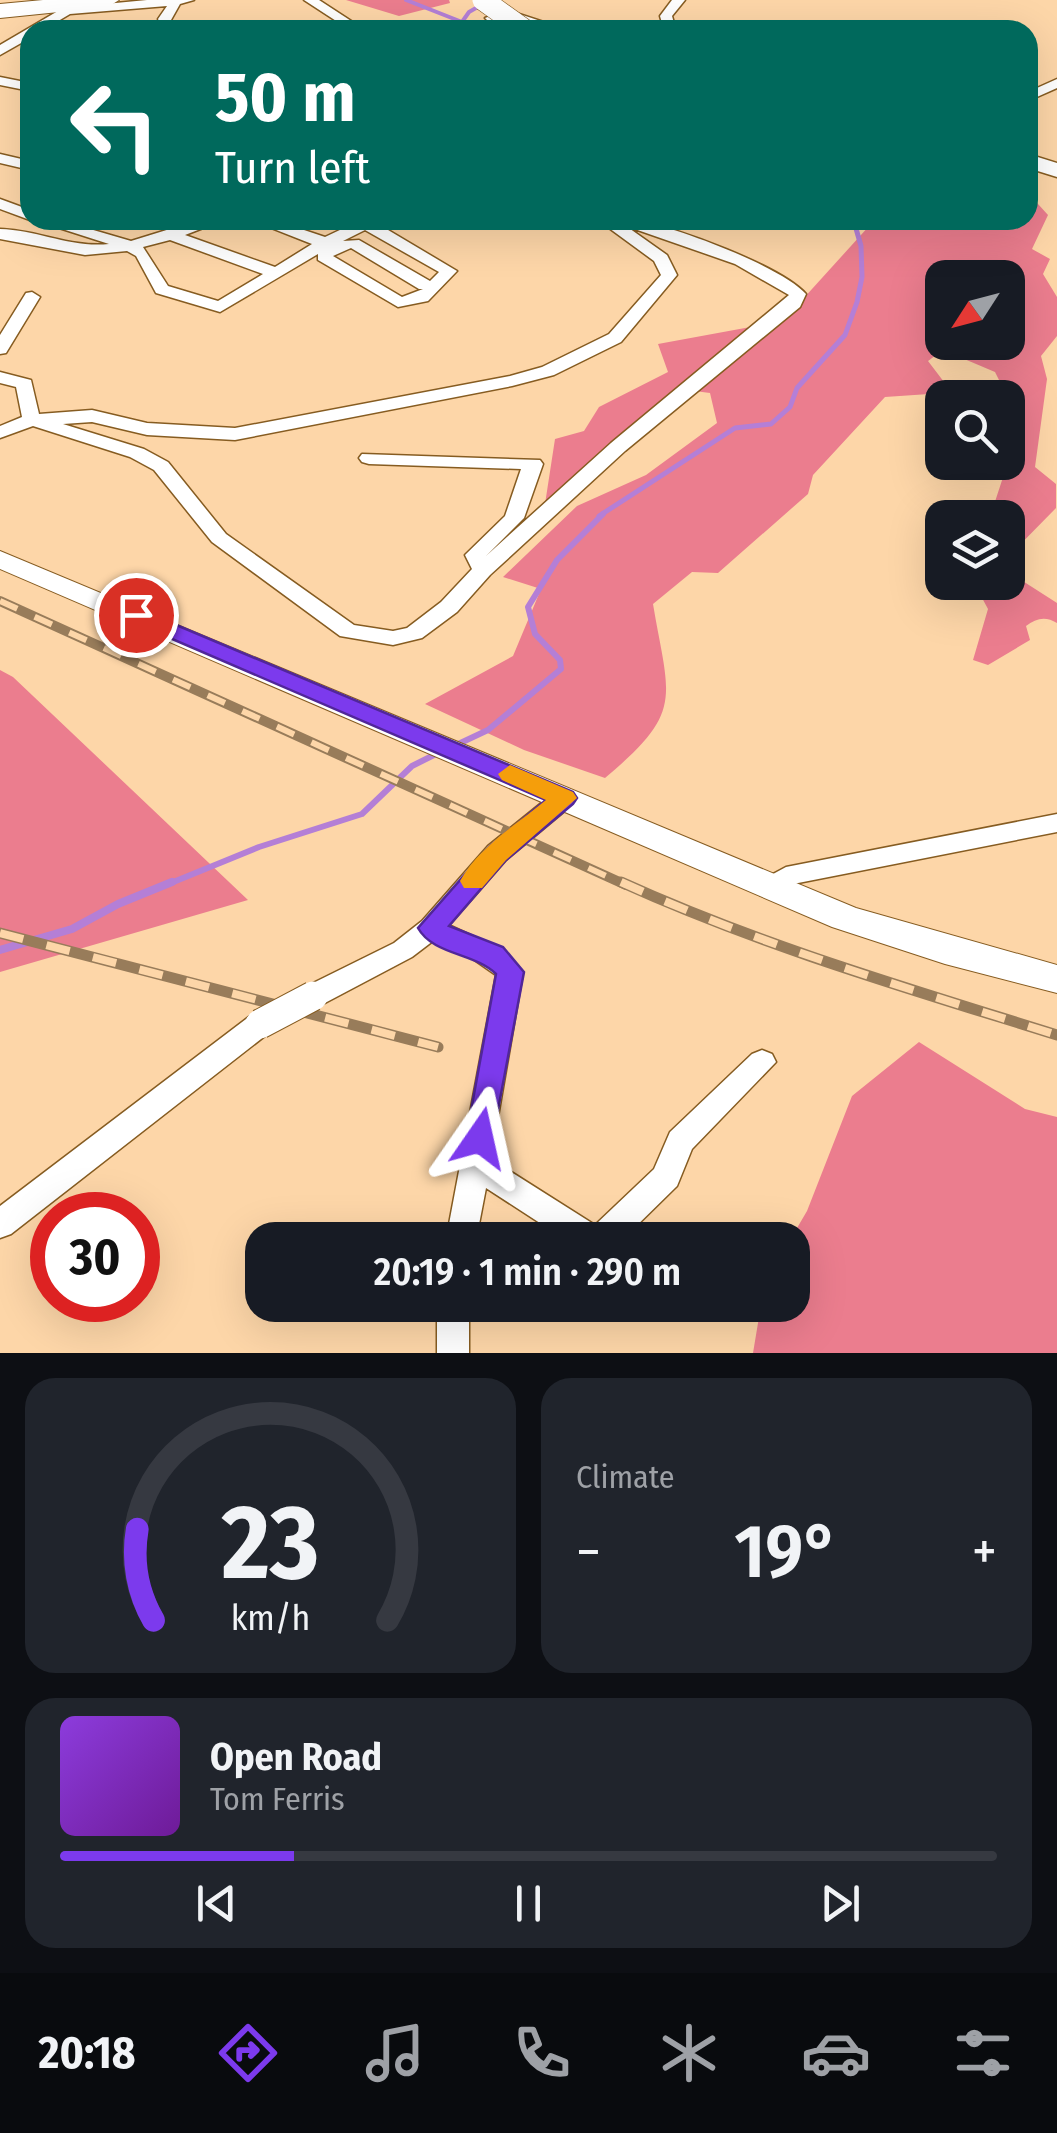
<!DOCTYPE html>
<html lang="en">
<head>
<meta charset="utf-8">
<style>
	body { margin:0; font-family:"Fira Sans Condensed",sans-serif; background:#20242c; color:#f1f3f6; height:100vh; display:flex; flex-direction:column; font-size:38px; white-space:nowrap }
	* { box-sizing:border-box; margin:0 }
	p { font-size:32px; color:#9ea1a6 }
	.icon { flex:none; width:55px; height:55px; fill:none; stroke:currentColor; stroke-width:2; stroke-linecap:round; stroke-linejoin:round }
	.map { position:relative; height:1353px; overflow:hidden }
	.sheet { display:flex; flex-direction:column; gap:25px; padding:25px; background:#0d0f14; flex:1 }
	.sheet>* { flex:none }
	.top-card { position:absolute; left:20px; top:20px; width:1018px; height:210px; border-radius:30px; box-shadow:0 10px 40px #0002; background:#00695c; color:#fff; overflow:hidden }
	.needle { width:65px; rotate:234deg }
	.tools { position:absolute; left:925px; top:260px; display:grid; gap:20px }
	.tools a { display:grid; place-items:center; width:100px; height:100px; border-radius:20px; background:#171b24; box-shadow:0 10px 40px #0002; font-size:50px }
	.speed { position:absolute; left:30px; top:1192px; display:flex; gap:20px; font-size:50px; font-weight:700; text-align:center }
	.speed>* { display:grid; place-content:center; width:130px; height:130px; border-radius:50%; background:#171b24; box-shadow:0 10px 40px #0002; line-height:1 }
	.speed .limit { border:15px solid #d22; background:#fff; color:#111 }
	.pin { position:absolute; display:grid; place-items:center; width:85px; height:85px; color:#fff; margin:-42px; border:5px solid #fff; border-radius:50%; box-shadow:0 2px 10px #0007 }
	.me { position:absolute; width:110px; margin:-55px; rotate:11deg; stroke-linejoin:round; filter:drop-shadow(0 0 8px #0008) }
	.turn { display:flex; align-items:center; gap:35px; height:210px; padding:0 30px; font-size:45px }
	.turn .icon { width:130px; height:130px; stroke-width:2.5 }
	.turn b { display:block; font-size:70px; line-height:85px }
	.big { font-size:75px; font-weight:600; line-height:1.1 }
	.sheet .widget { flex:1; display:flex; flex-direction:column; justify-content:center; gap:15px; min-width:0; padding:0 35px; border-radius:30px; background:#20242c }
	.sheet .dial { align-items:center; gap:0 }
	.dial svg { height:260px; overflow:visible; fill:none; stroke:#363941; stroke-width:7; stroke-linecap:round; text-anchor:middle }
	.dial text { fill:#f1f3f6; stroke:none }
	.song { display:flex; align-items:center; gap:30px }
	.cover { width:120px; height:120px; border-radius:15px; background:linear-gradient(135deg,hsl(270 70% 55%),hsl(280 70% 35%)) }
	.played { height:10px; border-radius:5px; background:linear-gradient(90deg,#7c3aed 25%,#363941 25%) }
	.keys { display:flex; justify-content:space-around; direction:ltr }
	.heat { display:flex; justify-content:space-between; align-items:center; font-size:55px; direction:ltr }
	.sheet .tiles { flex:1; display:grid; gap:25px; grid-template-columns:1fr 1fr }
	.widget:last-child { grid-column:span 2 }
	.trip { position:absolute; left:245px; top:1222px; width:565px; height:100px; border-radius:30px; background:#171b24; box-shadow:0 10px 40px #0002; font-weight:600; line-height:100px; text-align:center }
	.tab-bar { display:flex; height:160px; justify-content:space-around; align-items:center; background:#090b0e; color:#9ea1a6 }
	.tab-bar .icon { width:70px; height:70px }
	.tab-bar .active { color:#7c3aed }
	.tab-bar b { font-size:45px; color:#f1f3f6 }
	.map>svg:first-child { display:block }
	.forest { fill:#eb7d8e; fill-rule:evenodd }
	.lines { fill:none; stroke-linecap:round; stroke-linejoin:round }
	.stream-far3 { stroke:#b47fd6; stroke-width:4 }
	.stream-far2 { stroke:#b47fd6; stroke-width:5 }
	.stream-far1 { stroke:#b47fd6; stroke-width:6 }
	.stream { stroke:#b47fd6; stroke-width:8 }
	.street-casing { stroke:#865c21; stroke-width:3 }
	.secondary-casing { stroke:#865c21; stroke-width:2 }
	.primary-casing { stroke:#865c21; stroke-width:3 }
	.highway-casing { stroke:#865c21; stroke-width:2 }
	.street { fill:#fff; fill-rule:evenodd }
	.secondary { fill:#fff; fill-rule:evenodd }
	.primary { fill:#fff; fill-rule:evenodd }
	.highway { fill:#fff; fill-rule:evenodd }
	.rail-far1-casing { stroke:#987c5a; stroke-width:10 }
	.rail-casing { stroke:#987c5a; stroke-width:11 }
	.rail-far1 { stroke:#fdd6a8; stroke-width:6; stroke-dasharray:19; stroke-linecap:butt }
	.rail { stroke:#fdd6a8; stroke-width:8; stroke-dasharray:24; stroke-linecap:butt }
	.street-bridge-casing { stroke:#865c21; stroke-width:31; stroke-linecap:butt }
	.primary-bridge-casing { stroke:#865c21; stroke-width:22; stroke-linecap:butt }
	.street-bridge { stroke:#fff; stroke-width:29 }
	.primary-bridge { stroke:#fff; stroke-width:21 }
	.route { fill:#7c3aed; stroke:#51269a; stroke-width:2.5 }
	.slow { fill:#f59e0b }
</style>
</head>
<body>
<div class="map">
<svg width="1057" height="1353" viewBox="0 0 1057 1353">
	<rect width="100%" height="100%" fill="#fdd6a8"/>
	<path class="forest" d="M346,0H449L450,3L399,16Z
		M1028,193L1048,215L1032,249L1050,259L1043,274L1057,297V336L1041,356L1047,379L1035,467L1056,484V508L1009,556L1018,578L1057,603V623C1046,616 1036,618 1026,626L1030,640L988,665L973,660L988,609L974,583L1008,582V518L990,517L1008,462L1009,400L995,372L943,350L928,361L944,382L929,394L885,397L813,475L808,494L718,573L692,572L653,604C669,699 685,711 605,778L524,750L425,704L513,656L541,589L503,577L577,506L646,475L717,423L710,393L679,389L545,504L555,439L584,431L599,407L668,372L658,344L783,321L870,225L866,220H1028ZM942,278H1008V342H942Z
		M0,670L13,677L248,900L0,972Z
		M919,1042L1025,1109L1057,1117V1353H753L761,1305H792L790,1240L807,1211L852,1096Z"/>
	<g class="lines">
		<path class="stream-far3" d="M406,0L462,22L472,30
			M462,22L469,12L483,4
			M853,220L855,228"/>
		<path class="stream-far2" d="M599,516L735,428L771,424L790,407L797,388L845,335L857,302L862,277L861,246L855,225"/>
		<path class="stream-far1" d="M454,746L488,730L561,669L560,660L535,634L528,607L557,560L603,514
			M166,885L259,847L362,814L412,766L438,753"/>
		<path class="stream" d="M0,950L72,929L118,904L172,882"/>
		<defs>
			<path id="street" d="M147,0H194L180,4L171,20L175,30H163L158,19L167,6L70,14L43,30H30V38L0,55V45L75,1H83L84,6Z
				M304,0H319L365,30H350Z
				M672,0H685L672,16L676,30H664L660,16Z
				M507,10L559,27L560,30H542L506,18L500,19L511,30H497L485,18Z
				M0,77L30,83V91L0,85Z
				M1057,79V88L1028,101V92Z
				M0,154L30,161V170L0,163Z
				M0,199L30,210V220L0,209Z
				M34,220H59L131,241L199,220H224L185,235L275,267L312,244L251,220H274L325,237L361,220H382L378,224L457,271L428,301L398,307L318,260V254L220,312L156,293L136,256L127,251L85,255L0,239V229C38,230 71,248 109,244ZM365,230L439,272L430,281L359,240L343,241ZM170,240L263,274L218,301L168,286L143,247ZM351,248L419,289H423L402,297L333,256Z
				M598,220C611,220 625,218 637,220C675,227 781,266 806,294L800,307L625,451L490,575L457,612L422,638L393,645L340,636L212,542L154,470L130,457L33,426L0,438V426L22,417L16,387L0,383V372L31,380L39,414L92,410L147,423L235,428L510,376L542,367L609,334L661,275L654,261ZM626,226L735,264L789,295L611,443L486,556L524,518L543,464L540,460L362,454L359,458L362,462L369,464L521,469L505,516L465,555L472,569L441,602L407,628L393,631L354,625L226,534L168,462L144,449L63,424L92,422L147,435L235,440L512,386L554,375L621,342L677,275L667,255Z
				M32,292L40,297L6,353L0,354V335L26,293Z
				M564,789L573,792L576,798L573,804L506,860L449,925L501,949L523,972L490,1163L505,1168L595,1225L654,1169L670,1132L752,1054L762,1050L772,1054L776,1062L692,1149L677,1186L622,1240H566L486,1188L476,1240H446L496,975L473,959L433,941L412,957L323,1004L313,1007L303,1004L299,996L303,988L394,943L422,921L488,846L555,792Z
				M1057,814V832L793,884L769,898L760,895L756,888L760,881L786,867Z
				M260,1013L270,1016L274,1024L270,1032L11,1234L0,1238V1206L250,1016Z
				M437,1305H469V1353H437Z"/>
			<path id="secondary" d="M0,551L856,908L1057,965V993L945,964L832,927L0,569Z"/>
			<path id="primary" d="M1028,154L1057,163V177L1028,168Z"/>
			<path id="highway" d="M43,0H119L108,7L0,18V4Z"/>
		</defs>
		<use href="#street" class="street-casing"/>
		<use href="#secondary" class="secondary-casing"/>
		<use href="#primary" class="primary-casing"/>
		<use href="#highway" class="highway-casing"/>
		<use href="#street" class="street"/>
		<use href="#secondary" class="secondary"/>
		<use href="#primary" class="primary"/>
		<use href="#highway" class="highway"/>
		<defs>
			<path id="rail-far1" d="M0,601L626,885"/>
			<path id="rail" d="M621,882C762,946 910,989 1057,1035
				M0,933L438,1047"/>
		</defs>
		<use href="#rail-far1" class="rail-far1-casing"/>
		<use href="#rail" class="rail-casing"/>
		<use href="#rail-far1" class="rail-far1"/>
		<use href="#rail" class="rail"/>
		<defs>
			<path id="street-bridge" d="M260,1024L313,996"/>
			<path id="primary-bridge" d="M483,0L525,30"/>
		</defs>
		<use href="#street-bridge" class="street-bridge-casing"/>
		<use href="#primary-bridge" class="primary-bridge-casing"/>
		<use href="#street-bridge" class="street-bridge"/>
		<use href="#primary-bridge" class="primary-bridge"/>
	</g>
	<path class="route" d="M136,608L573,792L577,798L573,804L506,860L449,926L503,947L524,972L491,1147L480,1151L470,1147L466,1138L496,974C475,953 433,955 418,928L489,847L546,800L128,620L125,615L128,610Z"/>
	<path class="slow" d="M510,765L573,792L577,798L506,860L482,888H464L460,881C479,847 517,824 546,800L502,780L498,774Z"/>
</svg>
<div class="tools">
<a><svg class="needle" viewBox="-14 -14 28 28"><path d="M0-13l5 13h-10z" fill="#e53935"/><path d="M0 13l5-13h-10z" fill="#9ea1a6"/></svg></a>
<a><svg class="icon" aria-label="search" viewBox="0 0 24 24"><circle cx="10" cy="10" r="6"/><path d="M15 15l6 6"/></svg></a>
<a><svg class="icon" aria-label="layers" viewBox="0 0 24 24"><path d="M12 4l9 5-9 5-9-5zM3 14l9 5 9-5"/></svg></a>
</div>
<div class="speed"><div class="limit">30</div></div>
<div class="pin" style="left:136px;top:615px;background:#d93025"><svg class="icon" aria-label="arrive" viewBox="0 0 24 24"><path d="M6 21V4h12l-3 4 3 4H6"/></svg></div>
<svg class="me" style="left:480px;top:1138px" viewBox="-20 -20 40 40"><path d="M0-17L14 15 0 8-14 15z" fill="#7c3aed" stroke="#fff" stroke-width="4"/></svg>
<div class="trip">20:19 · 1 min · 290 m</div>
<div class="top-card">
<div class="turn"><svg class="icon" aria-label="left" viewBox="0 0 24 24"><path d="M17 20v-9H6M10 6l-5 5 5 5"/></svg><div><b>50 m</b>Turn left</div></div>
</div>
</div>
<section class="sheet">
<div class="tiles">
<div class="widget dial"><svg viewBox="0 0 100 80">
<path d="M14 69A42 42 0 1 1 86 69"/>
<path d="M14 69A42 42 0 0 1 9 41" stroke="#7c3aed"/>
<text x="50" y="56" font-size="32" font-weight="700">23</text>
<text x="50" y="72" font-size="11">km/h</text>
</svg></div>
<div class="widget"><p>Climate</p>
<div class="heat"><a>−</a><b class="big">19°</b><a>+</a></div>
</div>
<div class="widget">
<div class="song"><i class="cover"></i><div><b>Open Road</b><p>Tom Ferris</p></div></div>
<div class="played"></div>
<div class="keys"><svg class="icon" aria-label="previous" viewBox="0 0 24 24"><path d="M18 5L8 12l10 7zM5 5v14"/></svg><svg class="icon" aria-label="pause" viewBox="0 0 24 24"><path d="M8 5v14M16 5v14"/></svg><svg class="icon" aria-label="next" viewBox="0 0 24 24"><path d="M6 5l10 7-10 7zM19 5v14"/></svg></div>
</div>
</div>
</section>
<nav class="tab-bar">
<b>20:18</b>
<svg class="icon active" aria-label="directions" viewBox="0 0 24 24"><path d="M12 3l9 9-9 9-9-9zM9 14v-3h6M13 9l2 2-2 2"/></svg>
<svg class="icon" aria-label="music" viewBox="0 0 24 24"><path d="M9 18V5l10-2v13"/><circle cx="6" cy="18" r="3"/><circle cx="16" cy="16" r="3"/></svg>
<svg class="icon" aria-label="phone" viewBox="0 0 24 24"><path d="M5 4h4l2 5-3 2q2 4 5 5l2-3 5 2v4C11 20 4 13 5 4z"/></svg>
<svg class="icon" aria-label="climate" viewBox="0 0 24 24"><path d="M12 3v18M4 7l16 10M4 17L20 7"/></svg>
<svg class="icon" aria-label="car" viewBox="0 0 24 24"><path d="M5 17H2v-5l4-1 3-4h7l3 4 3 1v5h-3M9 17h6M6 11h13"/><circle cx="7" cy="17" r="2"/><circle cx="17" cy="17" r="2"/></svg>
<svg class="icon" aria-label="filters" viewBox="0 0 24 24"><path d="M4 7h16M4 17h16"/><circle cx="9" cy="7" r="2"/><circle cx="15" cy="17" r="2"/></svg>
</nav>
</body>
</html>
